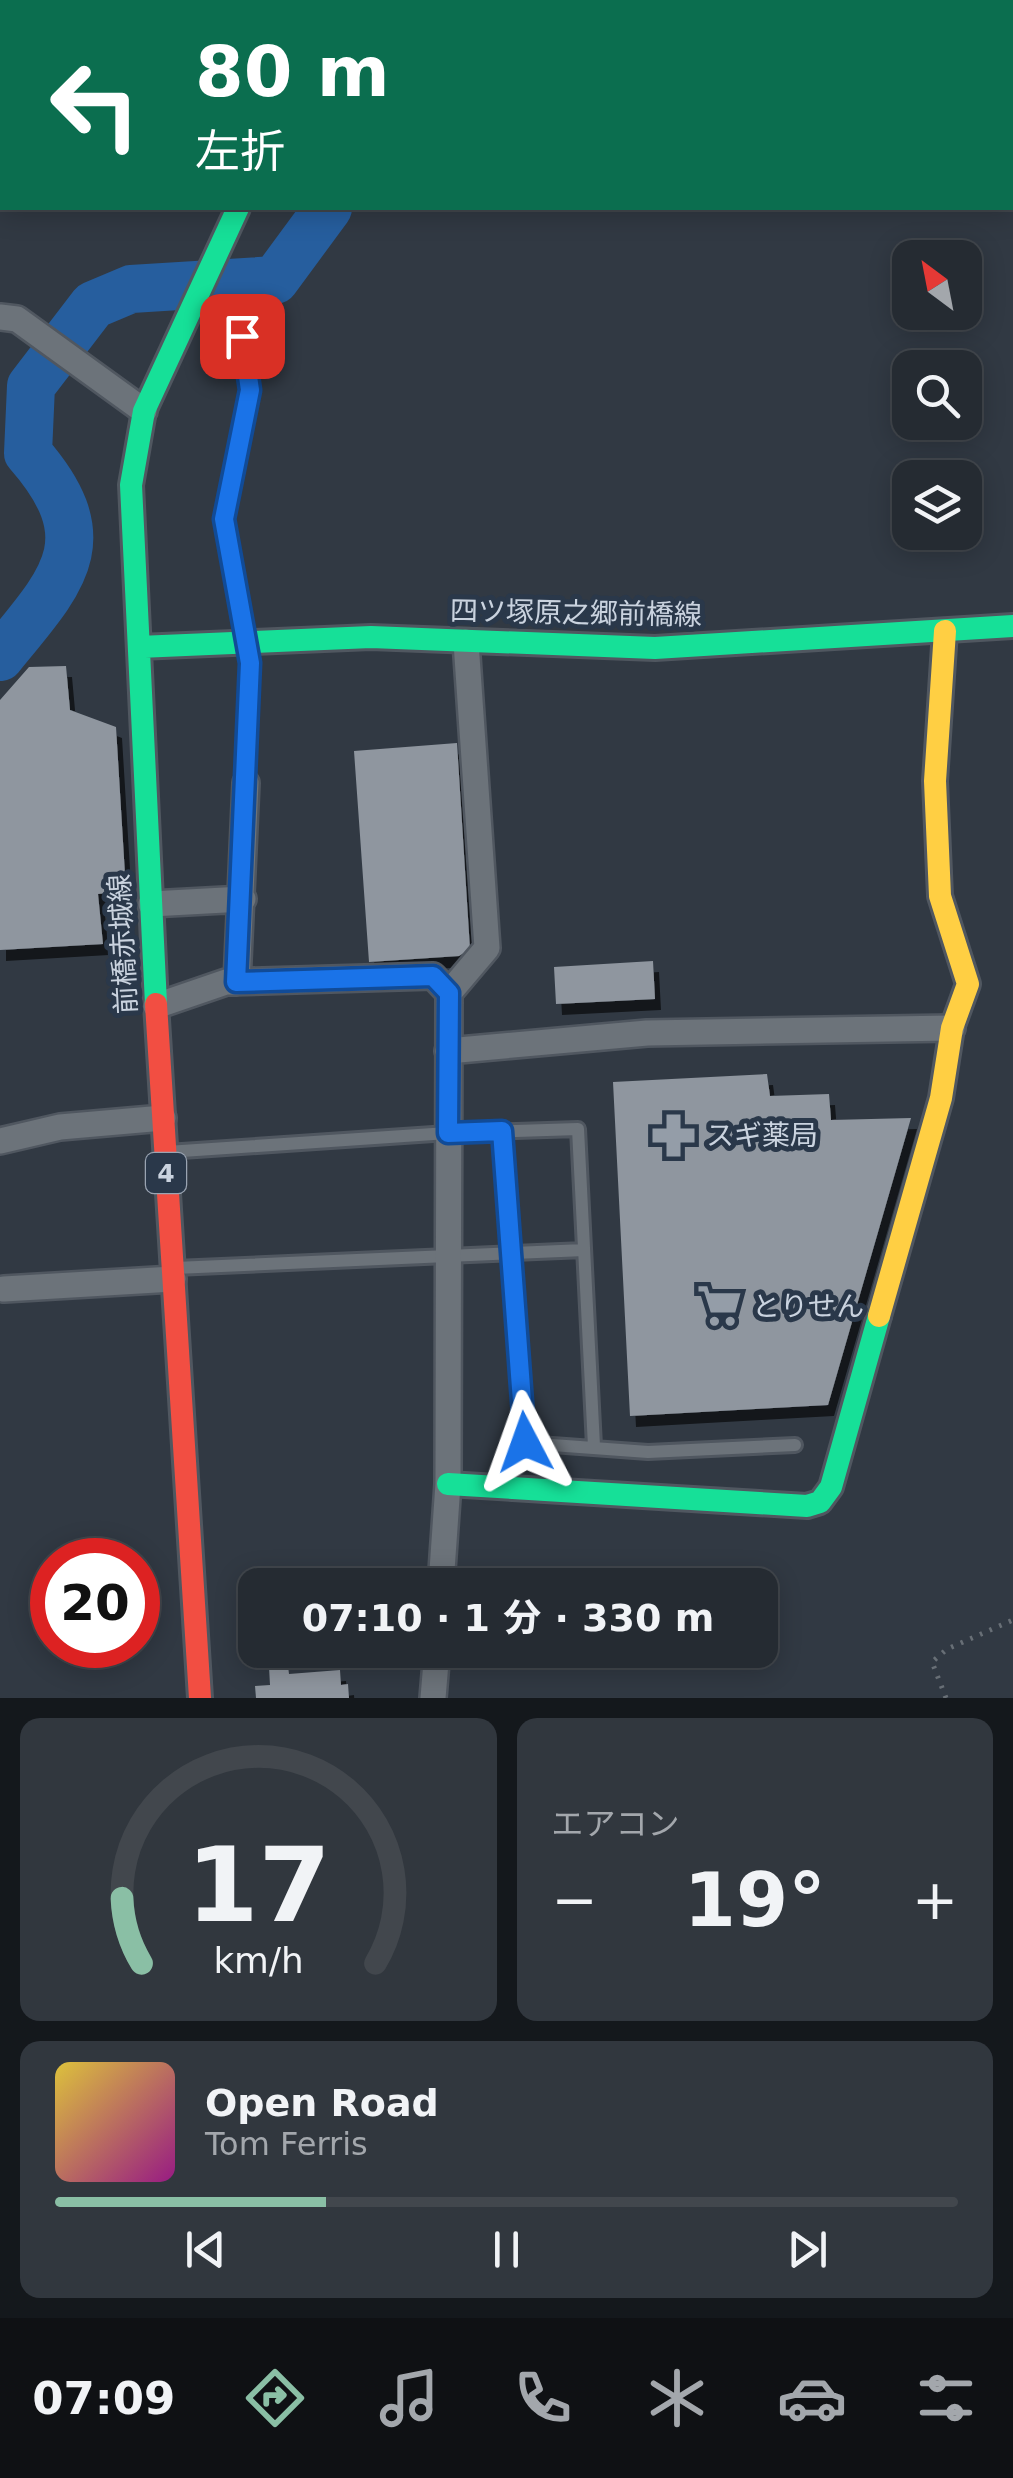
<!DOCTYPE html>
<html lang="ja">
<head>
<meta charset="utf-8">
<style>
	body { margin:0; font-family:"DejaVu Sans","Noto Sans JP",sans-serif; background:#31373e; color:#f1f3f6; height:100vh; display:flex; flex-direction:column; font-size:38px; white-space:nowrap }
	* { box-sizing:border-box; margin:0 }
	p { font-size:32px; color:#a3a7ac }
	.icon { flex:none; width:55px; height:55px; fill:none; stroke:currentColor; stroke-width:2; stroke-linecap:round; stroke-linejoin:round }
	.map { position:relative; height:1698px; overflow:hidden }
	.details { display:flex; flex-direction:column; gap:20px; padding:20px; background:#14181c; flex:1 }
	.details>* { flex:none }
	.guide { position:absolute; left:0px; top:0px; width:1015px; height:210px; box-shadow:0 5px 25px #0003,0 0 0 2px #42474d; background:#0b6e4f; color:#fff; overflow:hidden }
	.needle { width:65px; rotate:328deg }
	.fabs { position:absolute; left:892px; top:240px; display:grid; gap:20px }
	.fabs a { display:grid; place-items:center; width:90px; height:90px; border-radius:20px; background:#252b32; box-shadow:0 5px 25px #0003,0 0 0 2px #42474d; font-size:50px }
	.speed { position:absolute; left:30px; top:1538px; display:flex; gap:20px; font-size:50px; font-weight:700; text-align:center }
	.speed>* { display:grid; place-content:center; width:130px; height:130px; border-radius:50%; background:#252b32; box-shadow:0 5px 25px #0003,0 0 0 2px #42474d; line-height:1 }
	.speed .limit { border:15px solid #d22; background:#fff; color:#111 }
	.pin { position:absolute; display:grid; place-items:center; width:85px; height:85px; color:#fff; margin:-42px; border-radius:20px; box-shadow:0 5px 15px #0006 }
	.me { position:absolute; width:110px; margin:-55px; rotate:356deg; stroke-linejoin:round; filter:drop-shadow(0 0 8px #0008) }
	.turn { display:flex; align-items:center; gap:35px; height:210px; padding:0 30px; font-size:45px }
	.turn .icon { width:130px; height:130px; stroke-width:2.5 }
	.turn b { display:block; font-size:70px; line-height:85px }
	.big { font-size:75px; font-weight:700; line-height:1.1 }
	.details .card { flex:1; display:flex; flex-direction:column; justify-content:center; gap:15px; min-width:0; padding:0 35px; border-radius:20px; background:#31373e }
	.details .dial { align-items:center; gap:0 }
	.dial svg { height:260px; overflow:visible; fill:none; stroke:#42474d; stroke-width:7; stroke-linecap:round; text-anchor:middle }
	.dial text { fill:#f1f3f6; stroke:none }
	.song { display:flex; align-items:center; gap:30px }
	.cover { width:120px; height:120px; border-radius:15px; background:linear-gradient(135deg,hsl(50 70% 55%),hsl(310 70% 35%)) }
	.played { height:10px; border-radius:5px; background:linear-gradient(90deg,#8abfa5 30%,#42474d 30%) }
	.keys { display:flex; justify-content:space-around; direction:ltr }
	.heat { display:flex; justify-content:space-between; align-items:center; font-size:55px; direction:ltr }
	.details .tiles { flex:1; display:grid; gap:20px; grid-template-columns:1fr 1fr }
	.card:last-child { grid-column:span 2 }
	.trip { position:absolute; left:238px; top:1568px; width:540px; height:100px; border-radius:20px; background:#252b32; box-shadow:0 5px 25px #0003,0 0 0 2px #42474d; font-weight:700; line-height:100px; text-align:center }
	.tabs { display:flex; height:160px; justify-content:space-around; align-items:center; background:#0f1114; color:#a3a7ac }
	.tabs .icon { width:70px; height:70px }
	.tabs .current { color:#8abfa5 }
	.tabs b { font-size:45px; color:#f1f3f6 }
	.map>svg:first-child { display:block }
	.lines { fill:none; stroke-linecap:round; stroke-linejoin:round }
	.river { stroke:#265e9e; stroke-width:48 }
	.building { fill:#8f969f; filter:url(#shadow) }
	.lane-casing { stroke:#505760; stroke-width:18 }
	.street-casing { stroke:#505760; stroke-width:30 }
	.fast-casing { stroke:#505760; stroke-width:28 }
	.slow-casing { stroke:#505760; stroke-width:28 }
	.jam-casing { stroke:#505760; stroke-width:28 }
	.path { stroke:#686f76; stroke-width:5; stroke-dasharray:2.5 8; stroke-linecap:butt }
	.lane { stroke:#6c737a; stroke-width:12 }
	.street { stroke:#6c737a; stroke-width:25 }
	.fast { stroke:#16e098; stroke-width:22 }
	.slow { stroke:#ffcf43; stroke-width:22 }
	.jam { stroke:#f24e42; stroke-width:22 }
	.route-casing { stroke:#114b97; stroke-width:25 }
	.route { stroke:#1a73e8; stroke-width:18 }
	.labels { text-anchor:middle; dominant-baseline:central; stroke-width:10; stroke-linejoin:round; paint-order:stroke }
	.shield { fill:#2a384a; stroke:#9aa4b2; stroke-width:2.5 }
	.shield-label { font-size:25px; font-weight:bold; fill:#cad3df }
	.street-label { font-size:28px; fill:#cad3df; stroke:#2a384a }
	.poi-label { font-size:28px; fill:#cad3df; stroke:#2a384a; text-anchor:start }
</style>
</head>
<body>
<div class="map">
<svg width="1013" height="1698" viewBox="0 0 1013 1698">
	<defs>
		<filter id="shadow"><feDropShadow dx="6" dy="11" stdDeviation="0" flood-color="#0009"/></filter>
	</defs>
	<rect width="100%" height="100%" fill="#313943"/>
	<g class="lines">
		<path class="river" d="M450,2L451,0
			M0,657C62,581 105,541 28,453L31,386L93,305L131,289L275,280L328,208"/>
	</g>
	<path class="building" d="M66,666L70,710L116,727L126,891L98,894L103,944L0,950V700L29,667Z
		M457,743L470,949L459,956L369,962L354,751Z
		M653,961L655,999L556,1004L554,967Z
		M767,1074L770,1096L829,1094L831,1120L911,1118L828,1405L630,1416L613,1082Z
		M288,1666L289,1674L340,1670L341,1685L348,1684L349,1698H256L255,1686L270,1685L269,1667Z"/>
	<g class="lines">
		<defs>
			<path id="lane" d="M242,336L250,390L225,519L250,663L246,783
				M502,1131L525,1443L648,1452L795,1445
				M167,1152L448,1133L578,1129L594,1446
				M175,1268L584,1250"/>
			<path id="street" d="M0,317L17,319L144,411
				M151,904L243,899
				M237,982L246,783
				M449,993L487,948L466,642
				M156,1006L226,982L433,976L449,993L448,1484L441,1585
				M448,1051L647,1033L952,1028
				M0,1141L60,1127L163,1118
				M4,1289L173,1279
				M433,1698L437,1650"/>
			<path id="fast" d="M139,647L371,637L655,648L1013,626
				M156,1004L131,485L144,411L238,208
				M448,1484L807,1506L820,1502L831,1487L879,1316"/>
			<path id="slow" d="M302,0V2
				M879,1316L941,1098L952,1028L968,984L940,896L935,781L945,631"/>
			<path id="jam" d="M156,1004L200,1698"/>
		</defs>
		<use href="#lane" class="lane-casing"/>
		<use href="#street" class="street-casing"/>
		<use href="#fast" class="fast-casing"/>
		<use href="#slow" class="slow-casing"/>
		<use href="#jam" class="jam-casing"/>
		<path class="path" d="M946,1698L932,1662L947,1649L1013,1620"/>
		<use href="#lane" class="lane"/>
		<use href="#street" class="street"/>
		<use href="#fast" class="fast"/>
		<use href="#slow" class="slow"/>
		<use href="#jam" class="jam"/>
	</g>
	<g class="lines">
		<defs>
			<path id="route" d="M242,336L250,390L224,519L250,663L236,982L433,976L449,993L448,1133L502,1131L525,1442"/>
		</defs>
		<use href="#route" class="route-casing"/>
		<use href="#route" class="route"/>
	</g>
	<defs>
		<symbol id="pharmacy-bare" viewBox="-9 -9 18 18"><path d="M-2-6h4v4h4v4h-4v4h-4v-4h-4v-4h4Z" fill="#949da8" stroke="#2a384a" stroke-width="2.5" paint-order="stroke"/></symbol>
		<symbol id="supermarket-bare" viewBox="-9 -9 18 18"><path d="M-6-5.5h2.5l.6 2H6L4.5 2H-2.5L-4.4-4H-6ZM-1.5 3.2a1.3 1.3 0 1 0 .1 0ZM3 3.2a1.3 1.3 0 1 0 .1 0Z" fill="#949da8" stroke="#2a384a" stroke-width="2.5" paint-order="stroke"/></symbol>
	</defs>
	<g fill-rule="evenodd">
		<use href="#pharmacy-bare" x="642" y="1104" width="63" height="63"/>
		<use href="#supermarket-bare" x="688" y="1274" width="63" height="63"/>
	</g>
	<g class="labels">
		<rect class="shield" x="146" y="1153" width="40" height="40" rx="8"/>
		<g class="shield-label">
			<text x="166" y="1173">4</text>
		</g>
		<g class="street-label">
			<text transform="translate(576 613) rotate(1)">四ツ塚原之郷前橋線</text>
			<text transform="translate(123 944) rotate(-93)">前橋赤城線</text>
		</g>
		<g class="poi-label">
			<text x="706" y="1135">スギ薬局</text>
			<text x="752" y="1306">とりせん</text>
		</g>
	</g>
</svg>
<div class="fabs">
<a><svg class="needle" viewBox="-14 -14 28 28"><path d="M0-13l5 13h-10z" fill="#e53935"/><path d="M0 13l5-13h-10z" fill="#a3a7ac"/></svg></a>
<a><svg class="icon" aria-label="search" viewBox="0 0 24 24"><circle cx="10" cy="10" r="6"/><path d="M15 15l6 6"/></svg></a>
<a><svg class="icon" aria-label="layers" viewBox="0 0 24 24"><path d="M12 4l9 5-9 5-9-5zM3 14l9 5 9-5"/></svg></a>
</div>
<div class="speed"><div class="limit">20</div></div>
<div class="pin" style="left:242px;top:336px;background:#d93025"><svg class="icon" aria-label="arrive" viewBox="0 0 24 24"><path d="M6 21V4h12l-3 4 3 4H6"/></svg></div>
<svg class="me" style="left:525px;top:1442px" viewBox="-20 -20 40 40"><path d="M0-17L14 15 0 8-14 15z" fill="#1a73e8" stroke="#fff" stroke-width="4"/></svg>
<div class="trip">07:10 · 1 分 · 330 m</div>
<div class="guide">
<div class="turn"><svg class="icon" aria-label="left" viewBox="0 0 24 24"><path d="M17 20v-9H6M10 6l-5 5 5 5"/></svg><div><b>80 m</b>左折</div></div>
</div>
</div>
<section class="details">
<div class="tiles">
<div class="card dial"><svg viewBox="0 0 100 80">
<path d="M14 69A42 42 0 1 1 86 69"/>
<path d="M14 69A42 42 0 0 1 8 49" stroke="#8abfa5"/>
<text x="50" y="56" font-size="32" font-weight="700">17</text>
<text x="50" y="72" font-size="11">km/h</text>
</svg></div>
<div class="card"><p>エアコン</p>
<div class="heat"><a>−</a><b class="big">19°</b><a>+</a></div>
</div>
<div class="card">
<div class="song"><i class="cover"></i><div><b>Open Road</b><p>Tom Ferris</p></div></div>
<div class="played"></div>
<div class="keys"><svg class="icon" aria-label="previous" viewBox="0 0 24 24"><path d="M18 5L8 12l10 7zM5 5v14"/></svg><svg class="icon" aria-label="pause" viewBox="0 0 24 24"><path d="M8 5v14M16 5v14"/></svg><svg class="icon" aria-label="next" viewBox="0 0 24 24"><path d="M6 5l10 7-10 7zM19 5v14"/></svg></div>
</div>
</div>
</section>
<nav class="tabs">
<b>07:09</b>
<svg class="icon current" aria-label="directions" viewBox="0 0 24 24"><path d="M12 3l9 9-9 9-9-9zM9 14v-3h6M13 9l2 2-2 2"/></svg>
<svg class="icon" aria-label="music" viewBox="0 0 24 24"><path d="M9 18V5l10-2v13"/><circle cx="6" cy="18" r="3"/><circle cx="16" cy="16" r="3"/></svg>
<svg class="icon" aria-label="phone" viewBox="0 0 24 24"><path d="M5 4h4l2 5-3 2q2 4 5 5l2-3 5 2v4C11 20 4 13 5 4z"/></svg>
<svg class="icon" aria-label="climate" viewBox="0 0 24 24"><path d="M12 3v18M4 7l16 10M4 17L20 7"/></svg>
<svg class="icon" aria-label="car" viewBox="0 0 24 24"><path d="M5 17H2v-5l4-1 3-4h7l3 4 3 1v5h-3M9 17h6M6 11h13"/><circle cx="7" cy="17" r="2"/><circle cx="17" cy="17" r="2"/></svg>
<svg class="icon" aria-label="filters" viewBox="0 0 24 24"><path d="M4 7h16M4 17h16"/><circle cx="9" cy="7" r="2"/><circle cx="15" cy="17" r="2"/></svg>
</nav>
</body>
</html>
